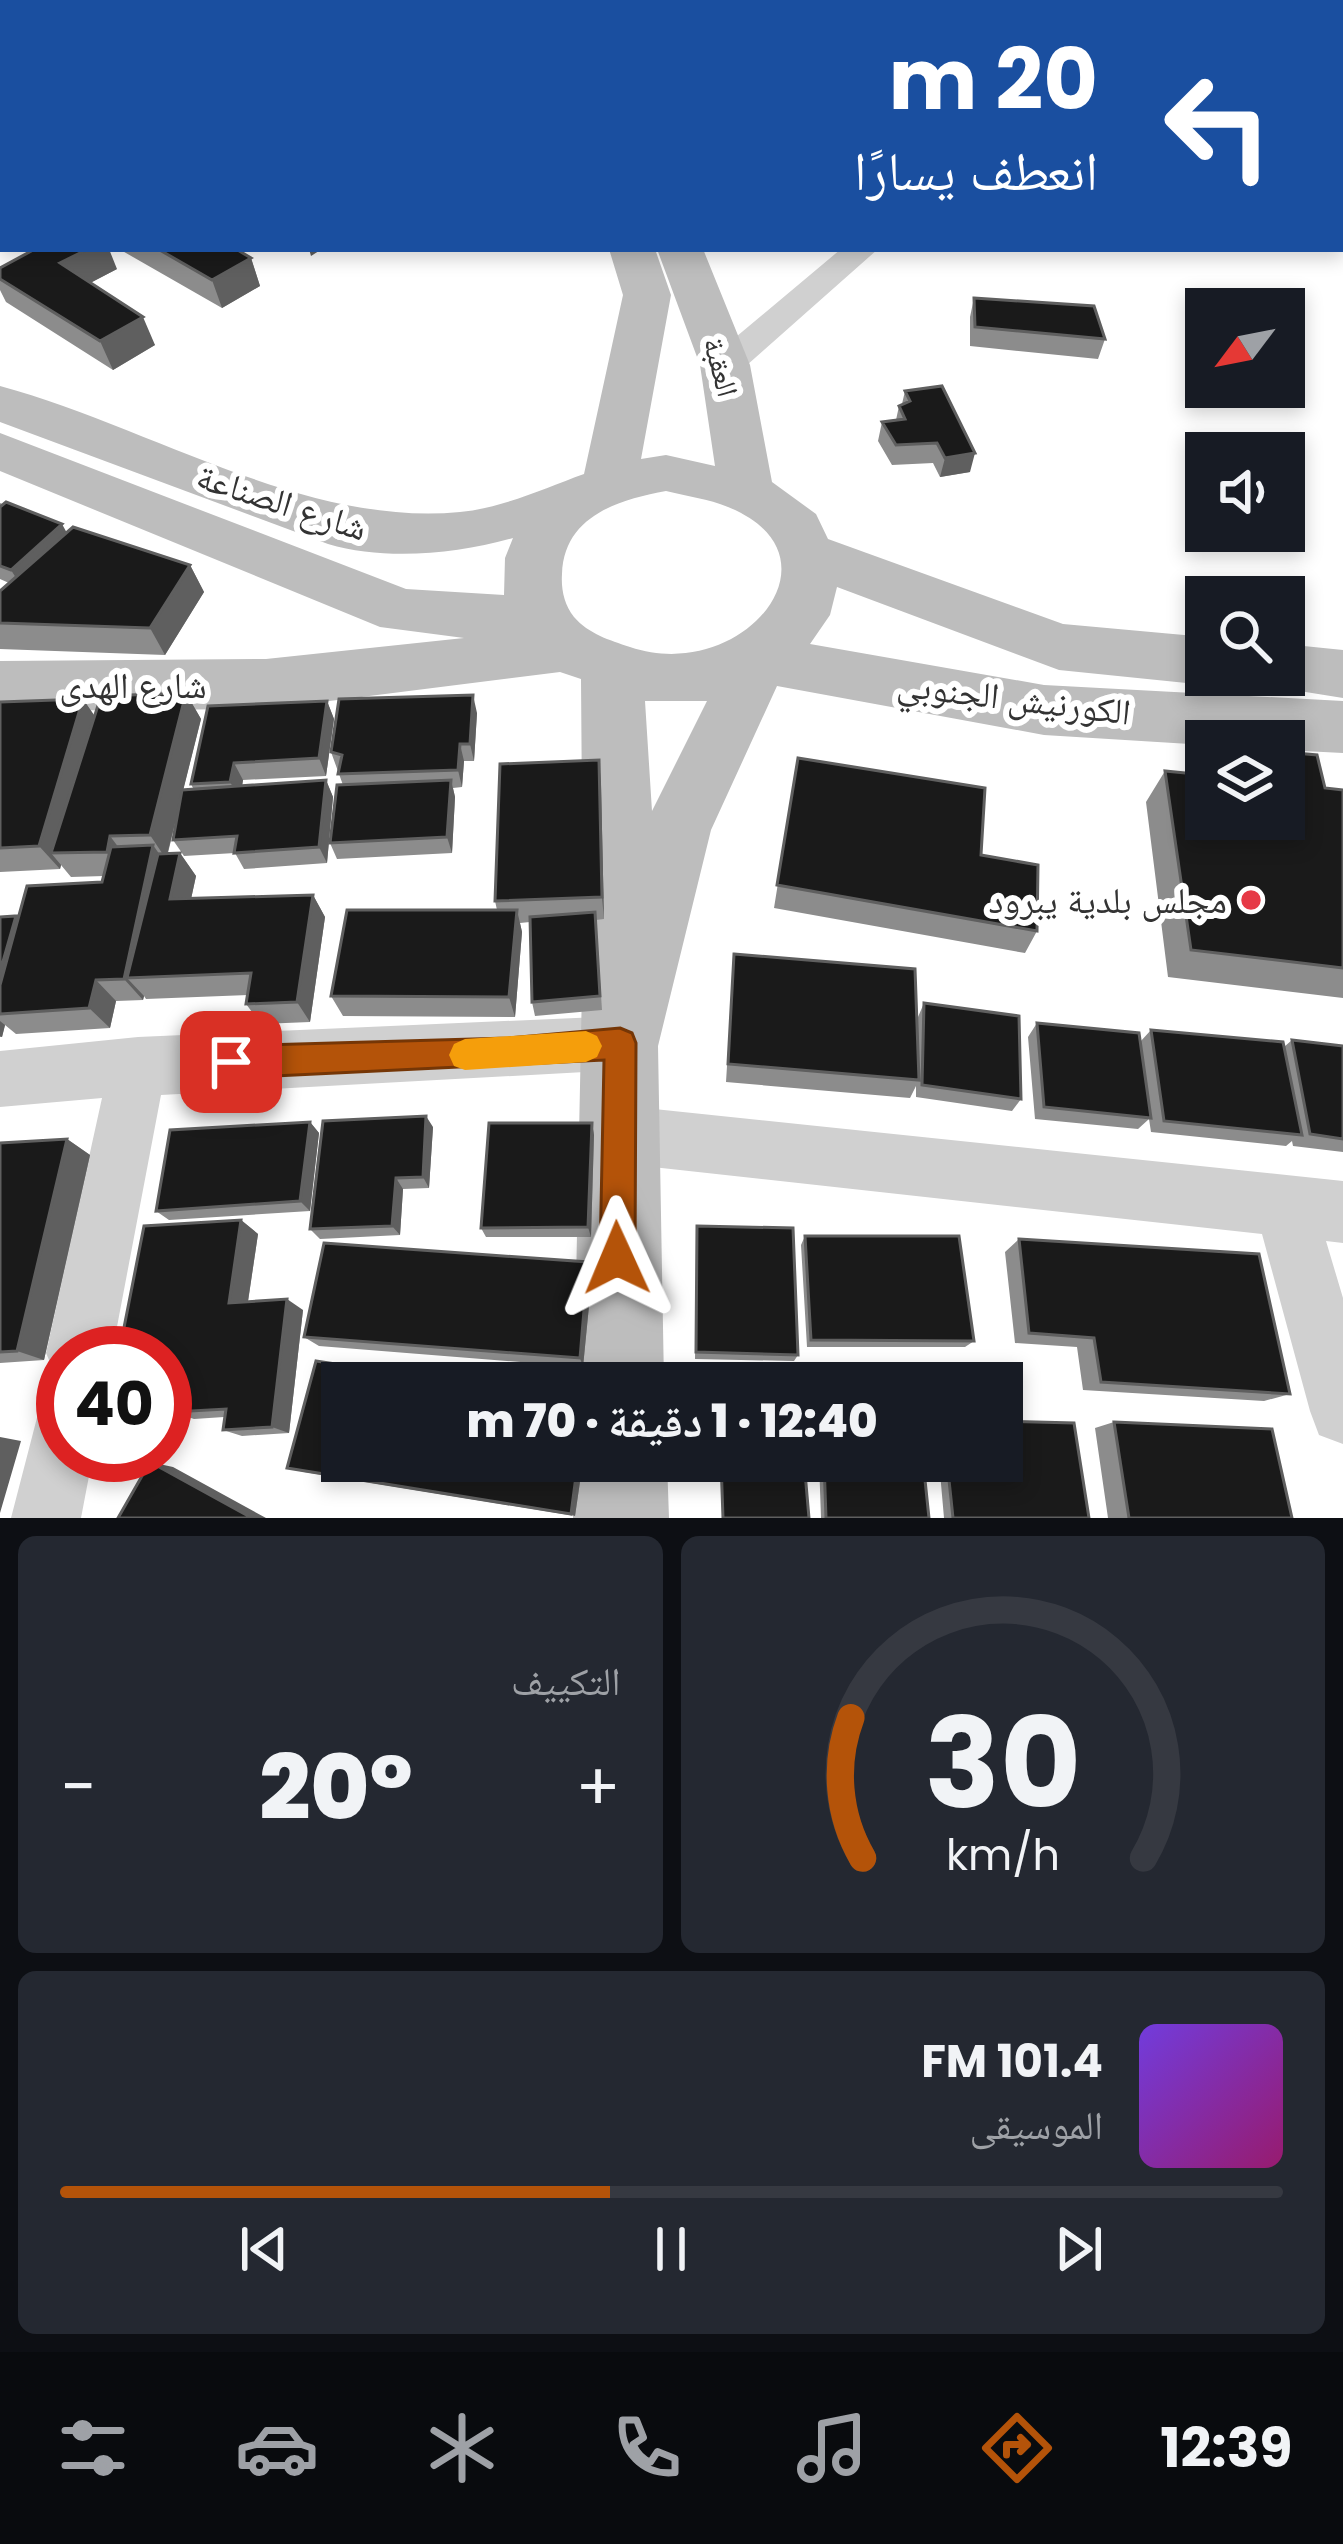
<!DOCTYPE html>
<html lang="ar">
<head>
<meta charset="utf-8">
<style>
	body { margin:0; font-family:Poppins,"Noto Naskh Arabic",sans-serif; background:#242831; color:#f1f3f6; direction:rtl; height:100vh; display:flex; flex-direction:column; font-size:45px; white-space:nowrap }
	* { box-sizing:border-box; margin:0 }
	p { font-size:39px; color:#9ea1a6 }
	.icon { flex:none; width:66px; height:66px; fill:none; stroke:currentColor; stroke-width:2; stroke-linecap:round; stroke-linejoin:round }
	.map { position:relative; height:1518px; overflow:hidden; direction:ltr }
	.panel { display:flex; flex-direction:column; gap:18px; padding:18px; background:#0d0f14; flex:1 }
	.panel>* { flex:none }
	.banner { position:absolute; left:0px; top:0px; width:1344px; height:252px; box-shadow:0 6px 18px #0003; direction:rtl; background:#1a4fa0; color:#fff; overflow:hidden }
	.needle { width:78px; rotate:238deg }
	.tools { position:absolute; left:1185px; top:288px; display:grid; gap:24px }
	.tools a { display:grid; place-items:center; width:120px; height:120px; border-radius:0px; background:#171b24; box-shadow:0 6px 18px #0003; font-size:60px }
	.speed { position:absolute; left:36px; top:1326px; display:flex; gap:24px; font-size:60px; font-weight:700; text-align:center }
	.speed>* { display:grid; place-content:center; width:156px; height:156px; border-radius:50%; background:#171b24; box-shadow:0 6px 18px #0003; line-height:1 }
	.speed .limit { border:18px solid #d22; background:#fff; color:#111 }
	.pin { position:absolute; display:grid; place-items:center; width:102px; height:102px; color:#fff; margin:-51px; border-radius:24px; box-shadow:0 6px 18px #0006 }
	.me { position:absolute; width:132px; margin:-66px; rotate:359deg; stroke-linejoin:round; filter:drop-shadow(0 0 9px #0008) }
	.turn { display:flex; align-items:center; gap:42px; height:252px; padding:0 48px; font-size:54px }
	.turn .icon { width:156px; height:156px; stroke-width:2.5 }
	.turn b { display:block; font-size:84px; line-height:102px }
	.big { font-size:90px; font-weight:800; line-height:1.1 }
	.panel .card { flex:1; display:flex; flex-direction:column; justify-content:center; gap:18px; min-width:0; padding:0 42px; border-radius:18px; background:#242831 }
	.panel .dial { align-items:center; gap:0 }
	.dial svg { height:312px; overflow:visible; fill:none; stroke:#363941; stroke-width:7; stroke-linecap:round; text-anchor:middle }
	.dial text { fill:#f1f3f6; stroke:none }
	.song { display:flex; align-items:center; gap:36px }
	.cover { width:144px; height:144px; border-radius:18px; background:linear-gradient(135deg,hsl(260 70% 55%),hsl(320 70% 35%)) }
	.played { height:12px; border-radius:6px; background:linear-gradient(90deg,#b45309 45%,#363941 45%) }
	.keys { display:flex; justify-content:space-around; direction:ltr }
	.heat { display:flex; justify-content:space-between; align-items:center; font-size:66px; direction:ltr }
	.panel .tiles { flex:1; display:grid; gap:18px; grid-template-columns:1fr 1fr }
	.card:last-child { grid-column:span 2 }
	.trip { position:absolute; left:321px; top:1362px; width:702px; height:120px; border-radius:0px; background:#171b24; box-shadow:0 6px 18px #0003; font-weight:800; line-height:120px; text-align:center; direction:rtl }
	.dock { display:flex; height:192px; justify-content:space-around; align-items:center; background:#090b0e; color:#9ea1a6 }
	.dock .icon { width:84px; height:84px }
	.dock .on { color:#b45309 }
	.dock b { font-size:54px; color:#f1f3f6 }
	.map>svg:first-child { display:block }
	.lines { fill:none; stroke-linecap:round; stroke-linejoin:round }
	.street { fill:#d0d0d0; fill-rule:evenodd }
	.secondary { fill:#bdbdbd; fill-rule:evenodd }
	.wall { fill:#8c8c8c }
	.shaded-wall { fill:#5f5f5f }
	.building { fill:#1a1a1a; stroke:#5f5f5f; stroke-width:3 }
	.route { fill:#b45309; stroke:#753606; stroke-width:3 }
	.slow { fill:#f59e0b }
	.poi-dot { fill:#e63946; stroke:#fff; stroke-width:4.5 }
	.labels { text-anchor:middle; dominant-baseline:central; stroke-width:12; stroke-linejoin:round; paint-order:stroke }
	.far-street-label { font-size:30px; fill:#333; stroke:#fff }
	.street-label { font-size:36px; fill:#333; stroke:#fff }
	.poi-label { font-size:36px; fill:#333; stroke:#fff; text-anchor:end }
</style>
</head>
<body>
<div class="map">
<svg width="1343" height="1518" viewBox="0 0 1343 1518">
	<rect width="100%" height="100%" fill="#fff"/>
	<g class="lines">
		<path class="street" d="M25,0H55L57,3H27Z
			M290,0H321L288,3Z
			M988,0H1017L1019,3H990Z
			M1168,0H1197L1166,3Z
			M1227,0H1268L1270,3H1229Z
			M1341,17H1343V34H1341Z
			M3,121V139L0,140V122Z
			M841,249H878L738,373H712L707,365L712,357Z
			M621,1016L641,1024L649,1043L641,1062L621,1070L161,1095L112,1353H63V1379L56,1376L46,1353L102,1098L0,1107V1051L138,1037Z
			M616,1105L1343,1181V1243L1326,1241L1343,1298V1444L1319,1435L1310,1411L1262,1234L616,1163L595,1155L587,1134L595,1113Z
			M63,1400V1455H93L81,1518H11L39,1410Z"/>
		<path class="secondary" d="M566,0H602L603,3H567Z
			M609,249H655L671,295L641,459L666,455L715,466L700,365L657,249H703L750,365L772,482L816,514L828,539L1063,624L1206,637V675H1230L1206,685L1059,670L837,587L830,615L810,644L1044,685L1343,701V753L1284,750V741L1206,745L1044,735L777,686L711,830L658,1046L664,1383H574L583,938L581,679L560,672L266,709L0,711V661L266,659L464,638L380,627L0,471V433L406,589L504,595L505,558L513,538C456,554 386,561 328,544L0,422V386C149,426 304,527 460,512C503,508 545,488 584,474L623,295ZM666,491C686,496 709,499 728,507C849,556 742,685 630,647C609,640 589,634 574,617C564,604 561,589 562,574C564,516 618,500 666,491ZM645,701H707L652,811Z
			M1284,644L1343,650V698L1262,685L1257,675H1284Z
			M573,1461H667L669,1518H573Z"/>
	</g>
	<path class="wall" d="M69,0H220L214,3H76Z
		M677,0H763L762,3H680Z
		M119,249H236L251,258L260,286L222,308Z
		M0,268L117,269L90,283L155,345L113,370L6,302L0,290Z
		M974,298L1105,339L1098,359L970,346V317Z
		M905,391L970,472L940,477L933,463L892,465L878,441L882,422L896,420L899,406L902,404Z
		M0,503L67,533L190,565L204,592L165,655L0,649V591L9,583L0,579Z
		M186,693L201,719L183,790H194L191,784L327,701L334,719L326,776L243,780L242,786L326,780L333,797L327,863L244,869L235,853L184,856L173,840L179,807L168,853H180L196,876L191,899L313,895L325,917L310,1022L261,1024L246,1004L248,995L146,999L144,996L143,1000L116,1001L110,1028L16,1034L5,1025L2,1037H0V917L19,918L102,882L104,876L71,877L61,865L60,869L0,872V702L83,699L94,716Z
		M477,713L474,761H464L462,787L453,788L455,797L452,853L337,859L330,843L343,785L331,752Z
		M1206,752V819L1325,788L1343,790V998L1168,977L1146,802L1165,771L1192,773Z
		M798,758L981,855L1037,931L1025,953L774,908Z
		M599,760L604,919L596,920L602,1010L535,1016L532,1002L530,922L520,923L522,932L515,1017L343,1016L331,996L497,910L495,901Z
		M734,954L918,1034V1017L924,1003L1021,1099L1012,1111L916,1097V1086L910,1098L726,1082Z
		M1037,1023L1140,1042L1151,1030L1284,1047L1292,1040L1343,1046V1152L1293,1146L1292,1141L1286,1146L1151,1132L1149,1119L1138,1129L1035,1119L1028,1037Z
		M310,1122L319,1133L310,1211L169,1220L156,1211Z
		M592,1123L594,1135L591,1237H486L481,1228Z
		M433,1127L429,1188L403,1189L400,1235L320,1239L310,1229Z
		M67,1139L90,1155L44,1360L0,1363V1143Z
		M241,1220L258,1234L248,1302L303,1310L289,1433L242,1436L223,1430L224,1417L194,1419L173,1412L175,1397H165V1353Z
		M697,1226L798,1355L794,1361L695,1359Z
		M805,1236L974,1341L965,1347H807L801,1245Z
		M1019,1239L1290,1394L1264,1401L1083,1390L1077,1347L1015,1343L1005,1252Z
		M592,1275L583,1367L319,1346L304,1337Z
		M1114,1422L1292,1518H1108L1095,1428Z
		M342,1461H583L575,1516L304,1472L287,1468Z
		M819,1461H923L929,1518H821Z
		M939,1461H1002L1089,1518H944Z"/>
	<path class="shaded-wall" d="M154,0H220L214,3H147Z
		M728,0H763L762,3H710Z
		M790,0H848L833,3H790Z
		M3,71V94L0,95V73Z
		M88,249H109L117,269L73,292L60,263Z
		M309,249H322L311,256Z
		M251,258L260,286L222,308L212,280Z
		M143,317L155,345L113,370L100,341Z
		M975,453L970,472L940,477L945,458Z
		M62,524L73,544L23,589L11,570Z
		M190,565L204,592L165,655L150,628Z
		M186,693L201,719L166,859L150,835Z
		M473,695L477,713L474,761L470,744Z
		M83,699L101,725L51,853L61,865L60,869L39,846Z
		M327,701L334,719L326,776L319,758Z
		M460,744L464,761L462,787L458,770Z
		M599,760L601,785L604,919L602,897Z
		M234,763L243,780L240,799L230,782Z
		M326,780L333,797L327,863L319,847Z
		M451,780L455,797L452,853L447,837Z
		M110,836L128,860L125,875L107,852Z
		M153,845L169,868L127,978L144,996L143,1000L124,979Z
		M180,853L196,876L186,922L170,899Z
		M313,895L325,917L310,1022L297,1002Z
		M517,910L522,932L515,1017L509,997Z
		M16,916L32,931L0,1014V972Z
		M96,980L116,1001L110,1028L89,1008Z
		M0,1021L5,1025L2,1037L0,1036Z
		M426,1116L433,1127L429,1188L423,1177Z
		M310,1122L319,1133L310,1211L300,1201Z
		M592,1123L594,1135L591,1237L588,1227Z
		M67,1139L90,1155L44,1360L17,1351Z
		M396,1178L403,1189L400,1235L392,1226Z
		M241,1220L258,1234L246,1314L229,1303Z
		M588,1262L592,1275L583,1367L580,1358Z
		M287,1299L303,1310L289,1433L272,1427Z
		M0,1437L21,1441L0,1513Z
		M578,1461H583L575,1516L571,1514Z
		M150,1462L173,1467L266,1518H252Z"/>
	<path class="building" d="M0,0H23L27,2L3,3V13L0,14Z
		M122,0H154L147,3H129Z
		M701,0H728L710,3H704Z
		M842,0H884L887,3H825Z
		M1186,0H1205L1214,3H1181Z
		M1213,0H1249L1244,3H1221Z
		M0,29L3,30V59L0,57Z
		M35,249H88L60,263L143,317L100,341L0,279V268Z
		M158,249H236L251,258L212,280Z
		M974,298L1094,306L1105,339L975,327Z
		M942,386L975,453L945,458L937,443L896,445L882,422L905,419L899,406L910,401L905,391Z
		M6,502L62,524L11,570L0,566V507Z
		M73,527L190,565L150,628L0,623V591Z
		M186,693L150,835L110,836L107,852L51,853L101,696Z
		M473,695L470,744H460L458,770L338,774L342,755L331,752L339,699Z
		M83,699L39,846L0,848V702Z
		M327,701L319,758L234,763L230,782L191,784L208,706Z
		M1284,752L1317,755L1325,788L1343,790V968L1191,950L1165,771L1206,775V819H1284Z
		M798,758L985,788L981,855L1038,865L1037,931L777,885Z
		M599,760L602,897L495,901L500,764Z
		M326,780L319,847L234,853L237,836L173,840L182,790Z
		M451,780L447,837L330,843L337,785Z
		M153,845L124,979L96,980L89,1008L0,1014V985L27,886L102,882L111,847Z
		M180,853L170,899L313,895L297,1002L246,1004L251,973L127,978L158,854Z
		M347,910H517L509,997L331,996Z
		M595,912L600,996L532,1002L530,917Z
		M16,916L0,972V917Z
		M734,954L915,969L919,1080L728,1064Z
		M924,1003L1019,1016L1021,1099L922,1085Z
		M1037,1023L1139,1033L1151,1118L1044,1107Z
		M1151,1030L1283,1042L1302,1135L1164,1121Z
		M1292,1040L1343,1046V1139L1310,1134Z
		M426,1116L423,1177L396,1178L392,1226L310,1229L323,1121Z
		M310,1122L300,1201L156,1211L170,1130Z
		M489,1123H592L588,1227L481,1228Z
		M67,1139L17,1351L0,1352V1143Z
		M241,1220L229,1303L287,1299L272,1427L223,1430L226,1409L173,1412L176,1388H165V1353H119L144,1226Z
		M697,1226L793,1228L798,1355L696,1352Z
		M805,1236H959L974,1341L811,1340Z
		M1019,1239L1259,1254L1290,1394L1101,1382L1094,1338L1029,1333Z
		M324,1243L588,1262L580,1358L304,1337Z
		M316,1361L459,1383H342V1461H578L571,1514L287,1468Z
		M1002,1421L1074,1423L1089,1518H953L947,1461H1002Z
		M1114,1422L1272,1429L1292,1518H1129Z
		M721,1461H804L809,1518H723Z
		M824,1461H923L929,1518H826Z
		M150,1462L252,1518H118Z"/>
	<path class="route" d="M620,1028L632,1033L636,1043L635,1258L630,1271L617,1276L605,1271L600,1258L604,1060L231,1078L219,1073L215,1062L219,1051L231,1046L508,1038Z"/>
	<path class="slow" d="M586,1031L597,1036L602,1046L597,1057L586,1062L465,1070L454,1066L449,1055L454,1044L465,1039Z"/>
	<circle class="poi-dot" cx="1251" cy="900" r="12"/>
	<g class="labels">
		<g class="far-street-label">
			<text transform="translate(721 367) rotate(75)">العقبة</text>
		</g>
		<g class="street-label">
			<text transform="translate(282 502) rotate(18)">شارع الصناعة</text>
			<text x="133" y="685">شارع الهدى</text>
			<text transform="translate(1014 698) rotate(7)">الكورنيش الجنوبي</text>
		</g>
		<g class="poi-label">
			<text x="1227" y="900">مجلس بلدية يبرود</text>
		</g>
	</g>
</svg>
<div class="tools">
<a><svg class="needle" viewBox="-14 -14 28 28"><path d="M0-13l5 13h-10z" fill="#e53935"/><path d="M0 13l5-13h-10z" fill="#9ea1a6"/></svg></a>
<a><svg class="icon" aria-label="sound" viewBox="0 0 24 24"><path d="M4 9h4l5-4v14l-5-4H4zM17 9q2 3 0 6"/></svg></a>
<a><svg class="icon" aria-label="search" viewBox="0 0 24 24"><circle cx="10" cy="10" r="6"/><path d="M15 15l6 6"/></svg></a>
<a><svg class="icon" aria-label="layers" viewBox="0 0 24 24"><path d="M12 4l9 5-9 5-9-5zM3 14l9 5 9-5"/></svg></a>
</div>
<div class="speed"><div class="limit">40</div></div>
<div class="pin" style="left:231px;top:1062px;background:#d93025"><svg class="icon" aria-label="arrive" viewBox="0 0 24 24"><path d="M6 21V4h12l-3 4 3 4H6"/></svg></div>
<svg class="me" style="left:617px;top:1258px" viewBox="-20 -20 40 40"><path d="M0-17L14 15 0 8-14 15z" fill="#b45309" stroke="#fff" stroke-width="4"/></svg>
<div class="trip">12:40 · 1 دقيقة · 70 m</div>
<div class="banner">
<div class="turn"><svg class="icon" aria-label="left" viewBox="0 0 24 24"><path d="M17 20v-9H6M10 6l-5 5 5 5"/></svg><div><b>20 m</b>انعطف يسارًا</div></div>
</div>
</div>
<section class="panel">
<div class="tiles">
<div class="card dial"><svg viewBox="0 0 100 80">
<path d="M14 69A42 42 0 1 1 86 69"/>
<path d="M14 69A42 42 0 0 1 11 33" stroke="#b45309"/>
<text x="50" y="56" font-size="32" font-weight="700">30</text>
<text x="50" y="72" font-size="11">km/h</text>
</svg></div>
<div class="card"><p>التكييف</p>
<div class="heat"><a>−</a><b class="big">20°</b><a>+</a></div>
</div>
<div class="card">
<div class="song"><i class="cover"></i><div><b>101.4 FM</b><p>الموسيقى</p></div></div>
<div class="played"></div>
<div class="keys"><svg class="icon" aria-label="previous" viewBox="0 0 24 24"><path d="M18 5L8 12l10 7zM5 5v14"/></svg><svg class="icon" aria-label="pause" viewBox="0 0 24 24"><path d="M8 5v14M16 5v14"/></svg><svg class="icon" aria-label="next" viewBox="0 0 24 24"><path d="M6 5l10 7-10 7zM19 5v14"/></svg></div>
</div>
</div>
</section>
<nav class="dock">
<b>12:39</b>
<svg class="icon on" aria-label="directions" viewBox="0 0 24 24"><path d="M12 3l9 9-9 9-9-9zM9 14v-3h6M13 9l2 2-2 2"/></svg>
<svg class="icon" aria-label="music" viewBox="0 0 24 24"><path d="M9 18V5l10-2v13"/><circle cx="6" cy="18" r="3"/><circle cx="16" cy="16" r="3"/></svg>
<svg class="icon" aria-label="phone" viewBox="0 0 24 24"><path d="M5 4h4l2 5-3 2q2 4 5 5l2-3 5 2v4C11 20 4 13 5 4z"/></svg>
<svg class="icon" aria-label="climate" viewBox="0 0 24 24"><path d="M12 3v18M4 7l16 10M4 17L20 7"/></svg>
<svg class="icon" aria-label="car" viewBox="0 0 24 24"><path d="M5 17H2v-5l4-1 3-4h7l3 4 3 1v5h-3M9 17h6M6 11h13"/><circle cx="7" cy="17" r="2"/><circle cx="17" cy="17" r="2"/></svg>
<svg class="icon" aria-label="filters" viewBox="0 0 24 24"><path d="M4 7h16M4 17h16"/><circle cx="9" cy="7" r="2"/><circle cx="15" cy="17" r="2"/></svg>
</nav>
</body>
</html>
